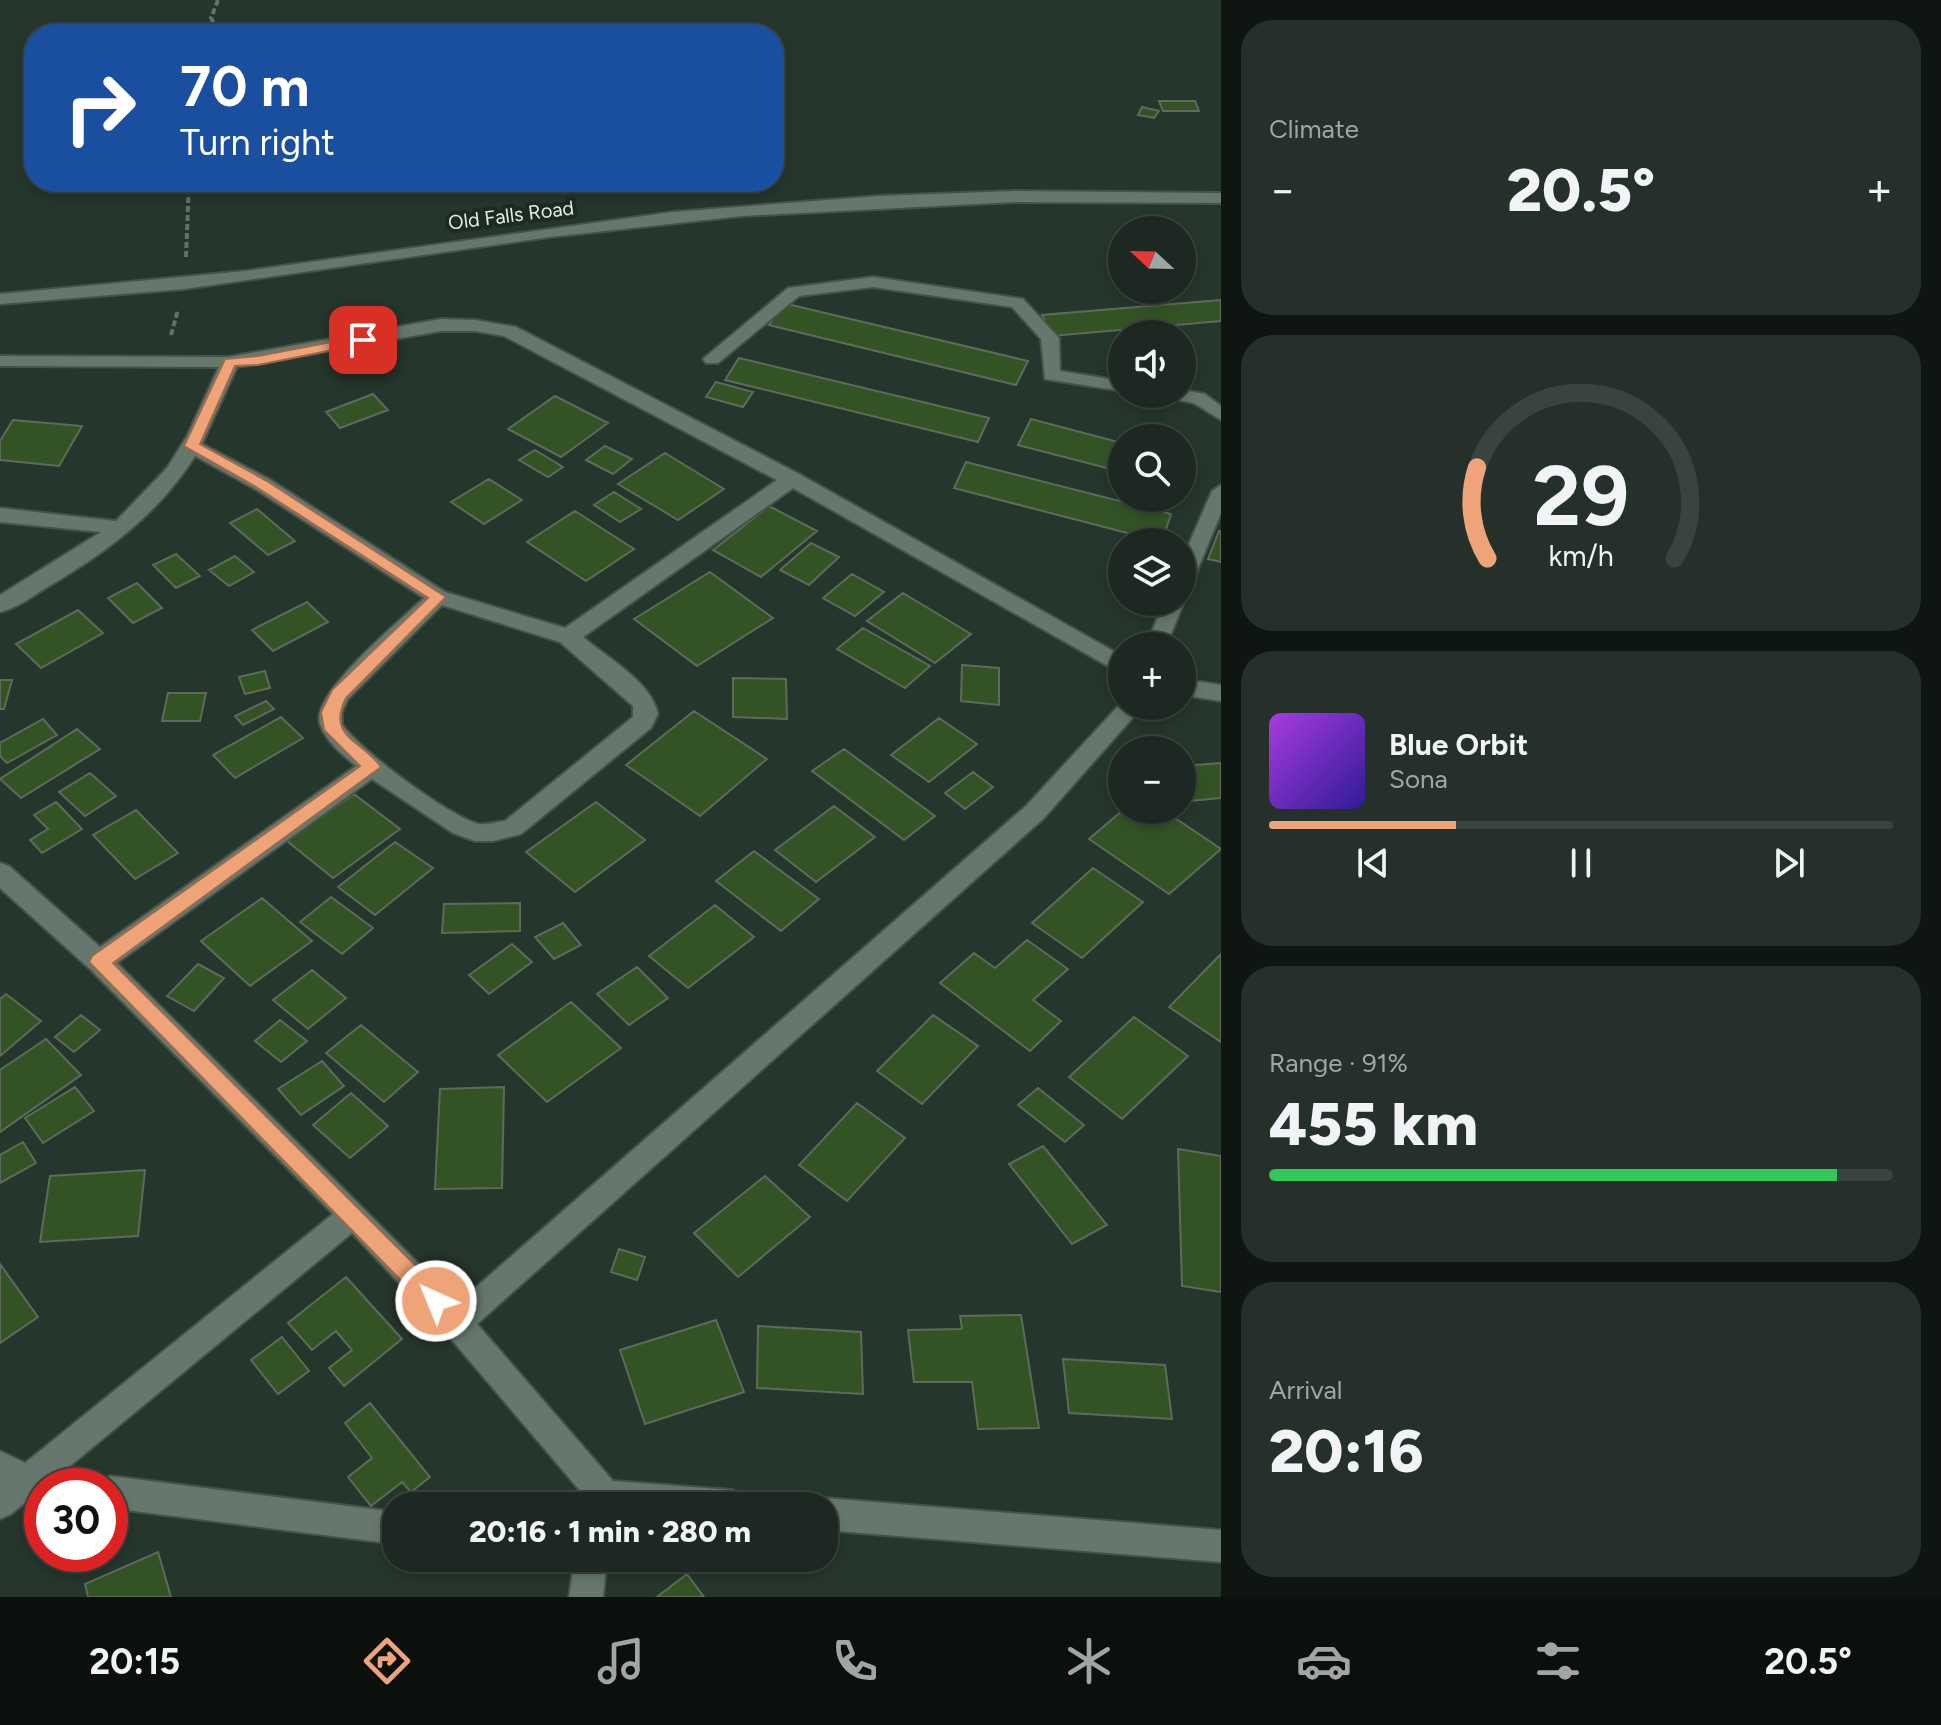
<!DOCTYPE html>
<html lang="en">
<head>
<meta charset="utf-8">
<style>
	body { margin:0; font-family:Figtree,sans-serif; background:#25302a; color:#f1f3f6; height:100vh; display:flex; flex-direction:column; font-size:30px; white-space:nowrap }
	* { box-sizing:border-box; margin:0 }
	p { font-size:26px; color:#a0a6a5 }
	.icon { flex:none; width:44px; height:44px; fill:none; stroke:currentColor; stroke-width:2; stroke-linecap:round; stroke-linejoin:round }
	.map { position:relative; flex:1; overflow:hidden }
	.details { display:flex; flex-direction:column; gap:20px; padding:20px; background:#0f1612; width:720px }
	.details>* { flex:none }
	.top-card { position:absolute; left:24px; top:24px; width:760px; height:168px; border-radius:32px; box-shadow:0 4px 12px #0003,0 0 0 2px #3a443f; background:#1a4fa0; color:#fff; overflow:hidden }
	.needle { width:52px; rotate:292deg }
	.controls { position:absolute; left:1108px; top:216px; display:grid; gap:16px }
	.controls a { display:grid; place-items:center; width:88px; height:88px; border-radius:50%; background:#1c2821; box-shadow:0 4px 12px #0003,0 0 0 2px #3a443f; font-size:40px }
	.speed { position:absolute; left:24px; top:1468px; display:flex; gap:16px; font-size:40px; font-weight:700; text-align:center }
	.speed>* { display:grid; place-content:center; width:104px; height:104px; border-radius:50%; background:#1c2821; box-shadow:0 4px 12px #0003,0 0 0 2px #3a443f; line-height:1 }
	.speed .limit { border:12px solid #d22; background:#fff; color:#111 }
	.pin { position:absolute; display:grid; place-items:center; width:68px; height:68px; color:#fff; margin:-34px; border-radius:16px; box-shadow:0 4px 12px #0006 }
	.me { position:absolute; width:88px; margin:-44px; rotate:316deg; stroke-linejoin:round; filter:drop-shadow(0 0 6px #0008) }
	.turn { display:flex; align-items:center; gap:28px; height:168px; padding:0 24px; font-size:36px }
	.turn .icon { width:104px; height:104px; stroke-width:2.5 }
	.turn b { display:block; font-size:56px; line-height:68px }
	.big { font-size:60px; font-weight:800; line-height:1.1 }
	.details .tile { flex:1; display:flex; flex-direction:column; justify-content:center; gap:12px; min-width:0; padding:0 28px; border-radius:32px; background:#25302a }
	.details .dial { align-items:center; gap:0 }
	.dial svg { height:208px; overflow:visible; fill:none; stroke:#3a443f; stroke-width:7; stroke-linecap:round; text-anchor:middle }
	.dial text { fill:#f1f3f6; stroke:none }
	.song { display:flex; align-items:center; gap:24px }
	.cover { width:96px; height:96px; border-radius:12px; background:linear-gradient(135deg,hsl(280 70% 55%),hsl(250 70% 35%)) }
	.played { height:8px; border-radius:4px; background:linear-gradient(90deg,#efa378 30%,#3a443f 30%) }
	.keys { display:flex; justify-content:space-around; direction:ltr }
	.heat { display:flex; justify-content:space-between; align-items:center; font-size:44px; direction:ltr }
	.charge { height:12px; border-radius:6px; background:linear-gradient(90deg,#34c759 91%,#3a443f 0) }
	.trip { position:absolute; left:382px; top:1492px; width:456px; height:80px; border-radius:32px; background:#1c2821; box-shadow:0 4px 12px #0003,0 0 0 2px #3a443f; font-weight:800; line-height:80px; text-align:center }
	.dock { display:flex; height:128px; justify-content:space-around; align-items:center; background:#0b100d; color:#a0a6a5 }
	.dock .icon { width:56px; height:56px }
	.dock .current { color:#efa378 }
	.dock b { font-size:36px; color:#f1f3f6 }
	main { display:flex; flex:1; min-height:0 }
	.map>svg:first-child { display:block }
	.building { fill:#345325; stroke:#5f6a5a; stroke-width:2 }
	.lines { fill:none; stroke-linecap:round; stroke-linejoin:round }
	.lane-casing { stroke:#44534a; stroke-width:4 }
	.street-casing { stroke:#44534a; stroke-width:4 }
	.secondary-casing { stroke:#44534a; stroke-width:4 }
	.path { stroke:#637269; stroke-width:4; stroke-dasharray:6 3; stroke-linecap:butt }
	.lane { fill:#66786d; fill-rule:evenodd }
	.street { fill:#66786d; fill-rule:evenodd }
	.secondary { fill:#66786d; fill-rule:evenodd }
	.route { fill:#efa378; stroke:#9b6a4e; stroke-width:2 }
	.labels { text-anchor:middle; dominant-baseline:central; stroke-width:8; stroke-linejoin:round; paint-order:stroke }
	.far-street-label { font-size:20px; fill:#e1ebe5; stroke:#1c2b22 }
</style>
</head>
<body>
<main>
<div class="map">
<svg width="1221" height="1597" viewBox="0 0 1221 1597">
	<rect width="100%" height="100%" fill="#25362c"/>
	<path class="building" d="M1159,101H1195L1199,111H1163Z
		M1142,107L1159,111L1154,118L1138,115Z
		M1221,300V321L1052,336L1042,315Z
		M783,303L1028,361L1016,385L769,325Z
		M739,358L989,418L978,442L725,380Z
		M716,382L753,392L743,407L706,397Z
		M373,394L388,410L340,428L326,412Z
		M555,396L608,423L561,457L508,429Z
		M1031,419L1122,443V472L1018,445Z
		M13,420L82,426L59,466L0,460V441Z
		M605,446L632,459L613,474L586,460Z
		M535,450L563,467L548,477L519,460Z
		M665,453L724,489L678,520L618,484Z
		M966,462L1171,514L1162,542L954,488Z
		M489,479L522,500L484,524L451,502Z
		M614,492L641,509L620,522L594,505Z
		M769,506L817,531L761,577L713,550Z
		M257,509L295,541L268,555L230,523Z
		M575,511L634,549L586,581L527,542Z
		M1219,531H1221V562L1208,559Z
		M811,543L839,557L809,585L780,570Z
		M176,554L200,576L176,588L153,565Z
		M235,556L254,572L229,586L209,570Z
		M710,572L773,618L697,666L634,619Z
		M852,574L884,592L855,616L823,598Z
		M137,583L162,608L133,623L108,598Z
		M903,593L971,634L935,663L867,621Z
		M307,602L328,622L273,651L252,630Z
		M78,610L103,633L41,668L16,644Z
		M863,628L930,666L905,688L837,649Z
		M962,665L999,668V705L961,701Z
		M265,671L270,688L245,694L239,677Z
		M733,678L786,679L787,719L733,717Z
		M0,680H12L4,709H0Z
		M168,693H206L200,721H162Z
		M266,701L274,709L243,725L235,716Z
		M694,711L767,759L700,816L626,765Z
		M281,717L303,738L235,778L213,755Z
		M939,718L977,744L929,782L891,755Z
		M43,719L57,735L7,763L0,756V743Z
		M77,729L100,749L21,798L0,779Z
		M844,749L935,816L904,840L812,771Z
		M1221,763V798L1190,801L1182,781V766Z
		M973,772L993,787L965,809L945,793Z
		M90,773L116,796L85,816L59,792Z
		M354,794L400,829L333,878L287,841Z
		M56,802L82,829L42,853L30,840L48,829L34,815Z
		M596,802L645,840L575,892L526,852Z
		M834,806L875,837L816,882L775,850Z
		M136,810L178,853L135,879L93,835Z
		M1123,810H1163L1221,849L1169,894L1089,839Z
		M395,842L433,868L375,915L338,887Z
		M754,851L819,899L781,931L716,881Z
		M1093,868L1143,902L1082,958L1032,923Z
		M331,897L373,928L342,954L300,922Z
		M262,898L312,941L250,986L201,941Z
		M520,903V931L442,933L444,904Z
		M715,905L754,937L688,988L649,956Z
		M563,923L581,945L554,959L535,937Z
		M1027,940L1068,969L1033,1000L1061,1021L1030,1051L940,983L974,953L995,968Z
		M512,944L532,962L489,994L469,975Z
		M1221,954V1042L1169,1007Z
		M198,964L224,978L194,1011L167,996Z
		M637,967L668,998L629,1025L597,994Z
		M312,970L346,998L308,1029L273,1000Z
		M6,994L41,1021L0,1056V999Z
		M571,1002L621,1048L547,1102L498,1055Z
		M81,1015L100,1030L74,1052L55,1037Z
		M933,1015L978,1046L922,1104L877,1071Z
		M1134,1017L1188,1056L1122,1119L1069,1077Z
		M280,1020L307,1041L281,1062L255,1041Z
		M361,1025L418,1072L384,1102L326,1053Z
		M46,1039L81,1075L0,1132V1070Z
		M322,1061L344,1086L301,1115L278,1089Z
		M75,1087L94,1111L43,1143L25,1118Z
		M504,1087L502,1188L435,1189L440,1089Z
		M1038,1088L1084,1125L1065,1142L1018,1105Z
		M351,1093L388,1126L350,1158L313,1125Z
		M857,1103L905,1138L847,1201L799,1165Z
		M23,1142L36,1163L0,1183V1155Z
		M1043,1146L1107,1225L1072,1244L1009,1164Z
		M1178,1149L1221,1156V1292L1182,1286Z
		M145,1170L138,1236L40,1242L50,1176Z
		M765,1176L810,1217L738,1277L694,1233Z
		M619,1249L645,1257L637,1280L611,1272Z
		M0,1264L38,1317L0,1343Z
		M346,1277L402,1339L344,1386L329,1368L352,1350L336,1331L312,1350L288,1323Z
		M1021,1315L1039,1428L978,1429L972,1382H914L908,1330L962,1329L960,1316Z
		M716,1320L744,1392L645,1424L620,1350Z
		M758,1326L861,1332L863,1394L757,1388Z
		M282,1337L309,1371L278,1394L251,1360Z
		M1063,1359L1165,1365L1172,1419L1069,1413Z
		M370,1403L430,1477L411,1492L402,1482L371,1506L348,1477L372,1458L345,1423Z
		M158,1552L171,1597H88L85,1584Z
		M687,1574L704,1597H657Z"/>
	<g class="lines">
		<defs>
			<path id="lane" d="M873,277L1023,299L1059,338L1060,371L1122,381V391L1045,379L1041,339L1012,307L873,287L799,296L718,363H706L703,359L788,288Z
				M0,356L230,357L239,362L230,367L0,366Z
				M1182,390L1205,394L1221,406V420L1194,403L1166,398L1163,394H1182Z
				M1221,485V513L1192,583L1182,590V560L1212,491Z
				M1182,599L1184,602L1166,646H1146L1164,602H1182Z"/>
			<path id="street" d="M441,319L475,320L516,327L799,474L1122,656V674L793,488L583,637C607,658 651,681 658,714L651,728L521,834L493,841H475L453,833L372,779L117,963L458,1303L1026,806L1122,702V706H1143L1044,818L477,1324L613,1481L732,1490L743,1495L748,1506H586L588,1500L446,1333L352,1233L65,1470L78,1475L83,1486H42V1499L32,1497L11,1514L0,1519V1451L25,1463L333,1214L90,969L0,888V863L9,866L100,947L356,766C343,755 326,742 320,724C309,695 402,619 424,598L255,489L195,456C158,514 107,552 49,586C34,595 17,608 0,612V595L101,532L0,522V508L116,521L167,468L187,436L223,358ZM441,331H475L504,336L777,480L565,628L445,592L269,479L202,444L237,367ZM442,605L560,642L633,706V717L505,821C497,822 488,825 479,824C451,818 357,748 342,724V712L348,699Z
				M1182,679L1221,685V701L1182,695Z
				M110,1476L396,1512V1544L110,1508V1486H97L99,1481Z
				M824,1498L1221,1530V1562L824,1530V1506H811Z
				M575,1558H607L603,1597H569Z"/>
			<path id="secondary" d="M1015,191L1221,193V203L1015,202L742,216L550,237L184,289L0,304V294L245,271L673,212L879,196Z"/>
		</defs>
		<use href="#lane" class="lane-casing"/>
		<use href="#street" class="street-casing"/>
		<use href="#secondary" class="secondary-casing"/>
		<path class="path" d="M218,0L211,18L220,34
			M186,257L189,182
			M171,335L178,310"/>
		<use href="#lane" class="lane"/>
		<use href="#street" class="street"/>
		<use href="#secondary" class="secondary"/>
	</g>
	<path class="route" d="M363,336L368,337V343L258,365L235,366L200,444L267,481L446,597L346,698C326,738 363,740 381,767L113,963L444,1294L448,1301L444,1308L436,1311L428,1308L89,962L92,956L360,766L324,730L321,712L332,690L428,598L256,487L184,446L225,359L258,356Z"/>
	<g class="labels">
		<g class="far-street-label">
			<text transform="translate(511 215) rotate(-7)">Old Falls Road</text>
		</g>
	</g>
</svg>
<div class="controls">
<a><svg class="needle" viewBox="-14 -14 28 28"><path d="M0-13l5 13h-10z" fill="#e53935"/><path d="M0 13l5-13h-10z" fill="#a0a6a5"/></svg></a>
<a><svg class="icon" aria-label="sound" viewBox="0 0 24 24"><path d="M4 9h4l5-4v14l-5-4H4zM17 9q2 3 0 6"/></svg></a>
<a><svg class="icon" aria-label="search" viewBox="0 0 24 24"><circle cx="10" cy="10" r="6"/><path d="M15 15l6 6"/></svg></a>
<a><svg class="icon" aria-label="layers" viewBox="0 0 24 24"><path d="M12 4l9 5-9 5-9-5zM3 14l9 5 9-5"/></svg></a>
<a>+</a>
<a>−</a>
</div>
<div class="speed"><div class="limit">30</div></div>
<div class="pin" style="left:363px;top:340px;background:#d93025"><svg class="icon" aria-label="arrive" viewBox="0 0 24 24"><path d="M6 21V4h12l-3 4 3 4H6"/></svg></div>
<svg class="me" style="left:436px;top:1301px" viewBox="-20 -20 40 40"><circle r="17" fill="#efa378" stroke="#fff" stroke-width="3"/><path d="M0-11L8 9 0 5-8 9z" fill="#fff"/></svg>
<div class="trip">20:16 · 1 min · 280 m</div>
<div class="top-card">
<div class="turn"><svg class="icon" aria-label="right" viewBox="0 0 24 24"><path d="M7 20v-9h11M14 6l5 5-5 5"/></svg><div><b>70 m</b>Turn right</div></div>
</div>
</div>
<section class="details">
<div class="tile"><p>Climate</p>
<div class="heat"><a>−</a><b class="big">20.5°</b><a>+</a></div>
</div>
<div class="tile dial"><svg viewBox="0 0 100 80">
<path d="M14 69A42 42 0 1 1 86 69"/>
<path d="M14 69A42 42 0 0 1 10 34" stroke="#efa378"/>
<text x="50" y="56" font-size="32" font-weight="700">29</text>
<text x="50" y="72" font-size="11">km/h</text>
</svg></div>
<div class="tile">
<div class="song"><i class="cover"></i><div><b>Blue Orbit</b><p>Sona</p></div></div>
<div class="played"></div>
<div class="keys"><svg class="icon" aria-label="previous" viewBox="0 0 24 24"><path d="M18 5L8 12l10 7zM5 5v14"/></svg><svg class="icon" aria-label="pause" viewBox="0 0 24 24"><path d="M8 5v14M16 5v14"/></svg><svg class="icon" aria-label="next" viewBox="0 0 24 24"><path d="M6 5l10 7-10 7zM19 5v14"/></svg></div>
</div>
<div class="tile"><p>Range · 91%</p><b class="big">455 km</b><div class="charge"></div></div>
<div class="tile"><p>Arrival</p><b class="big">20:16</b></div>
</section>
</main>
<nav class="dock">
<b>20:15</b>
<svg class="icon current" aria-label="directions" viewBox="0 0 24 24"><path d="M12 3l9 9-9 9-9-9zM9 14v-3h6M13 9l2 2-2 2"/></svg>
<svg class="icon" aria-label="music" viewBox="0 0 24 24"><path d="M9 18V5l10-2v13"/><circle cx="6" cy="18" r="3"/><circle cx="16" cy="16" r="3"/></svg>
<svg class="icon" aria-label="phone" viewBox="0 0 24 24"><path d="M5 4h4l2 5-3 2q2 4 5 5l2-3 5 2v4C11 20 4 13 5 4z"/></svg>
<svg class="icon" aria-label="climate" viewBox="0 0 24 24"><path d="M12 3v18M4 7l16 10M4 17L20 7"/></svg>
<svg class="icon" aria-label="car" viewBox="0 0 24 24"><path d="M5 17H2v-5l4-1 3-4h7l3 4 3 1v5h-3M9 17h6M6 11h13"/><circle cx="7" cy="17" r="2"/><circle cx="17" cy="17" r="2"/></svg>
<svg class="icon" aria-label="filters" viewBox="0 0 24 24"><path d="M4 7h16M4 17h16"/><circle cx="9" cy="7" r="2"/><circle cx="15" cy="17" r="2"/></svg>
<b>20.5°</b>
</nav>
</body>
</html>
